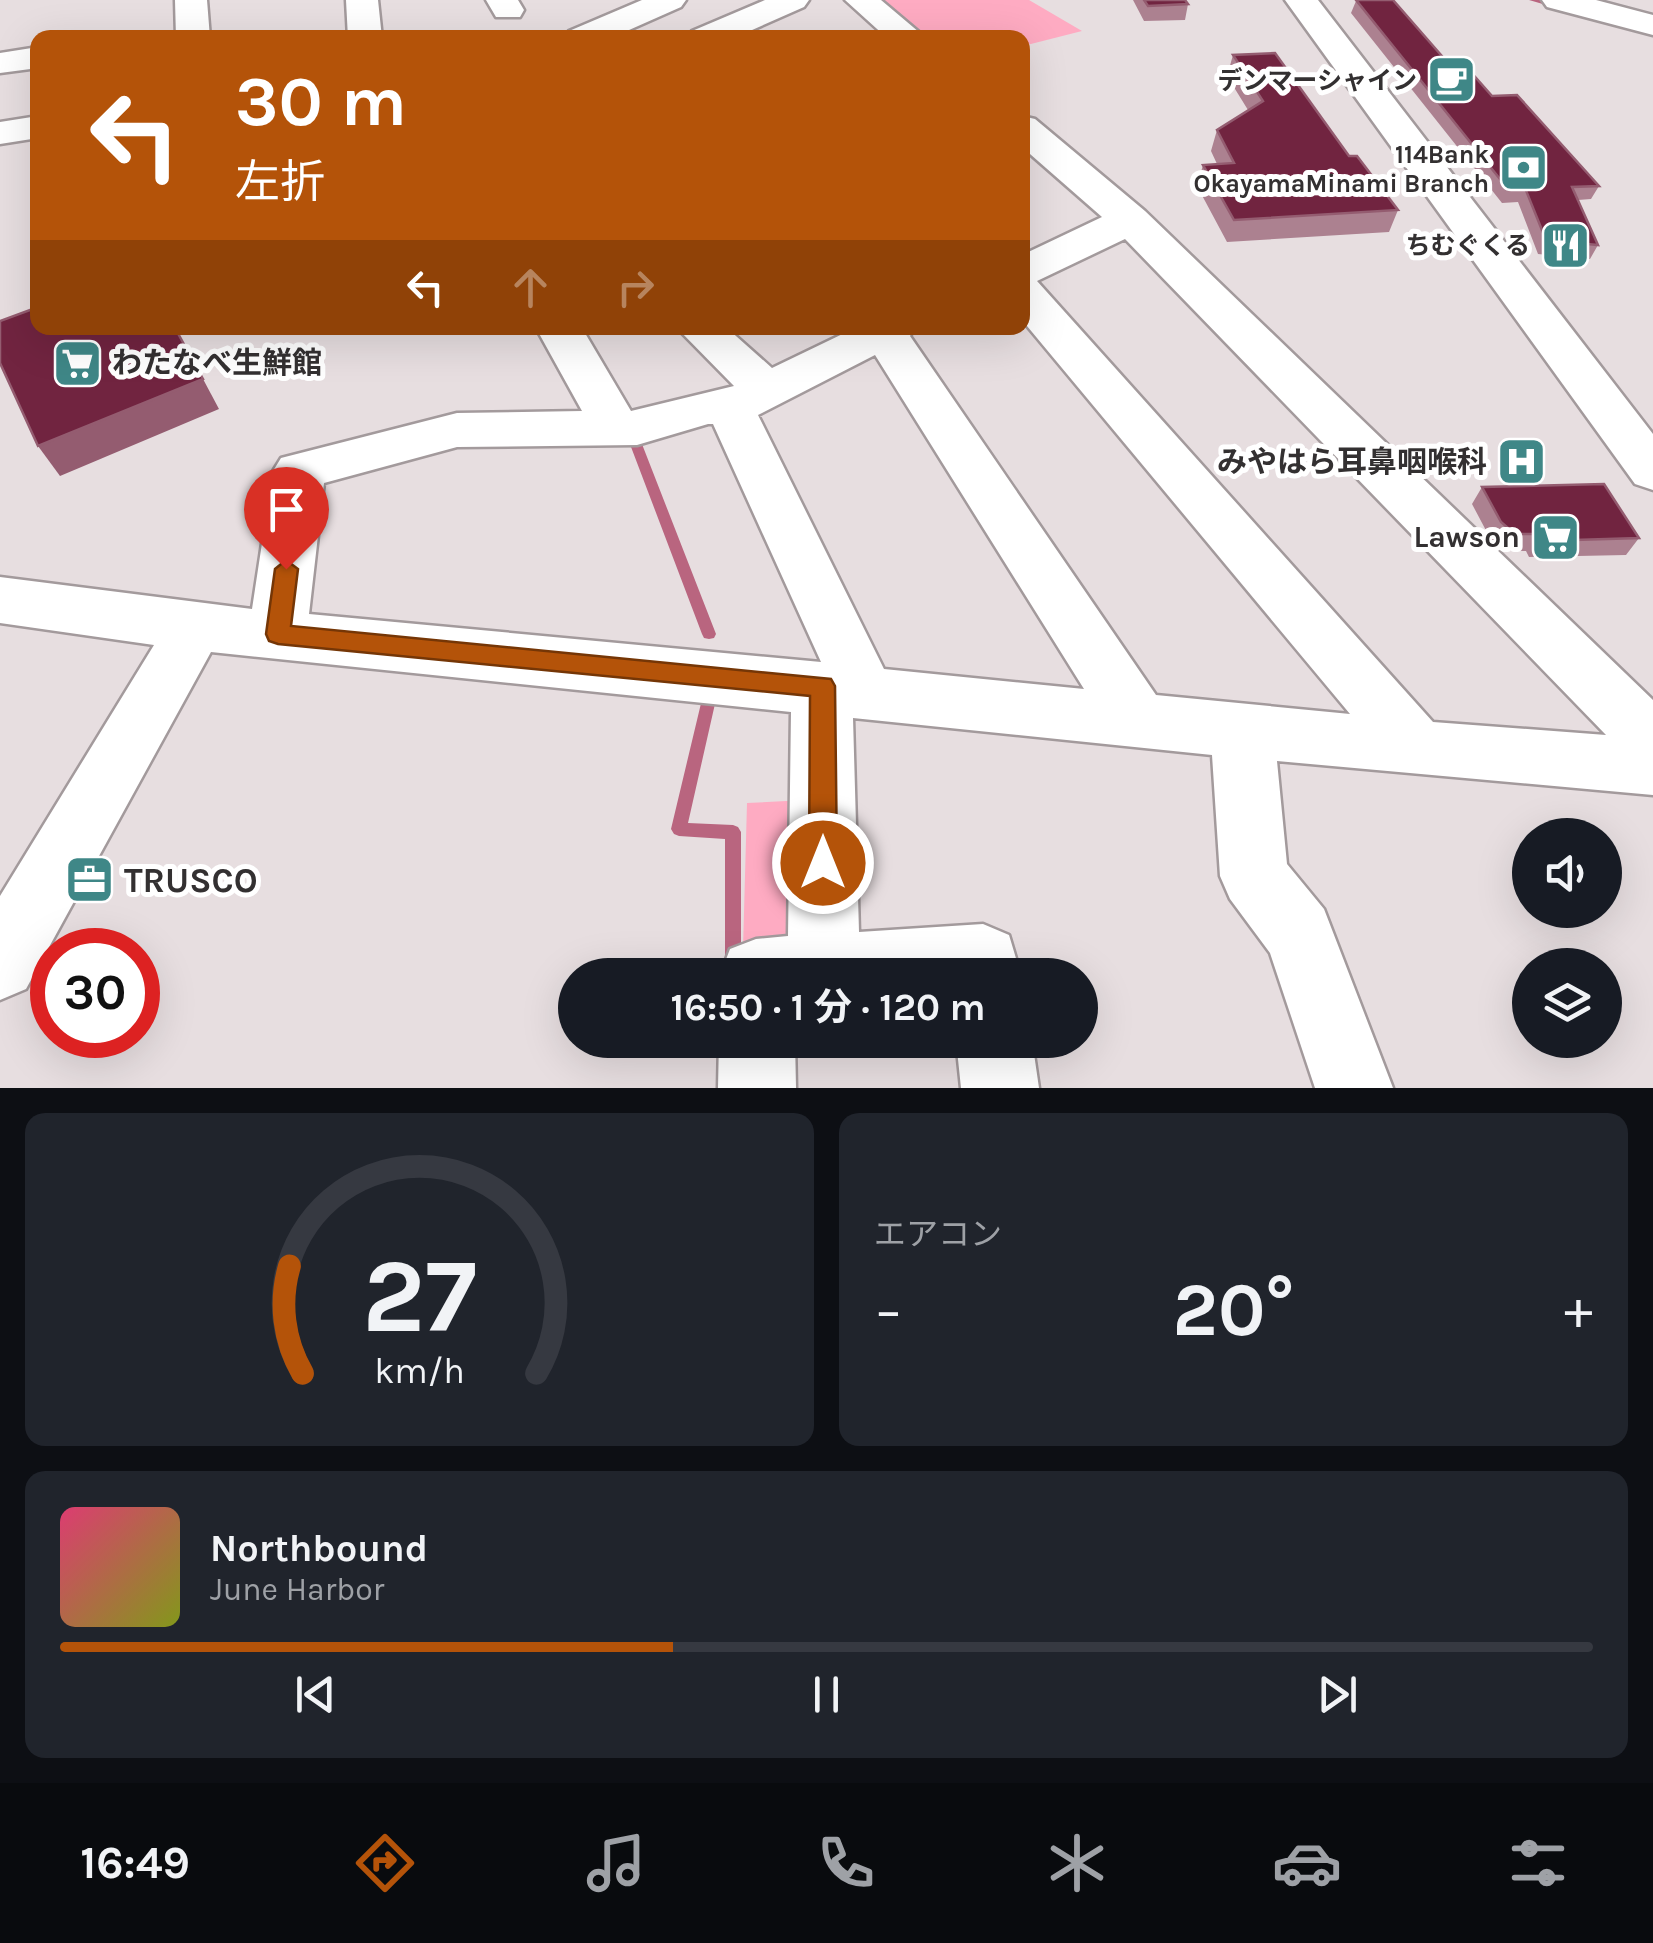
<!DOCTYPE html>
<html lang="ja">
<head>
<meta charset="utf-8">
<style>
	body { margin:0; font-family:Karla,"Noto Sans JP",sans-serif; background:#20242c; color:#f1f3f6; height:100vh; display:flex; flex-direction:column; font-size:38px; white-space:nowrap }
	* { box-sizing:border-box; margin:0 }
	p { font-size:32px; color:#9ea1a6 }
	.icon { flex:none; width:55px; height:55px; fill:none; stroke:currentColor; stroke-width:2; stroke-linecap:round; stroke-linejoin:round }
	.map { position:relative; height:1088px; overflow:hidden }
	.sheet { display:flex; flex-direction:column; gap:25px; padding:25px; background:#0d0f14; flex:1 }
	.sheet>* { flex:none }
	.banner { position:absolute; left:30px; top:30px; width:1000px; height:305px; border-radius:20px; box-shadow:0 10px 40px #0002; background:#b45309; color:#fff; overflow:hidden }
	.fabs { position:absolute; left:1512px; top:818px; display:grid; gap:20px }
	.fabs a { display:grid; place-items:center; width:110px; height:110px; border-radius:50%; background:#171b24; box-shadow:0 10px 40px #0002; font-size:50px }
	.speed { position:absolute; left:30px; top:928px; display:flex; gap:20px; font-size:50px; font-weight:700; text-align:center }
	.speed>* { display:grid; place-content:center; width:130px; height:130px; border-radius:50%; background:#171b24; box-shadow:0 10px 40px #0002; line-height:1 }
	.speed .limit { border:15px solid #d22; background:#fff; color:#111 }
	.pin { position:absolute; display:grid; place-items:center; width:85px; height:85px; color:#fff; margin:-102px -42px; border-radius:50% 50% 50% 0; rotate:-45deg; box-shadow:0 0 10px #0007 }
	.pin .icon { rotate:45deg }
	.me { position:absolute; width:110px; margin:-55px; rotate:0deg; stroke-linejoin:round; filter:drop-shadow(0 0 8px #0008) }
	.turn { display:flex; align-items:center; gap:35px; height:210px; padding:0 40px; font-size:45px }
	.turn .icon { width:130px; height:130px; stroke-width:2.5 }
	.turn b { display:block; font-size:70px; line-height:85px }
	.lanes { display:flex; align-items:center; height:95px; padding:0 40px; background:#0003; justify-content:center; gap:50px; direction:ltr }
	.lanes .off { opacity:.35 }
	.big { font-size:75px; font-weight:700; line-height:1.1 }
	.sheet .tile { flex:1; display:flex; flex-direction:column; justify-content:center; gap:15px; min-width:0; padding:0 35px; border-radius:20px; background:#20242c }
	.sheet .dial { align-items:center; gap:0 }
	.dial svg { height:260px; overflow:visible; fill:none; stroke:#363941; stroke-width:7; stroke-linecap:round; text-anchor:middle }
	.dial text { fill:#f1f3f6; stroke:none }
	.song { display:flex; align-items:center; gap:30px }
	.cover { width:120px; height:120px; border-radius:15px; background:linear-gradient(135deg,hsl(340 70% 55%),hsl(70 70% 35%)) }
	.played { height:10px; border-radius:5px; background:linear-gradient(90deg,#b45309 40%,#363941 40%) }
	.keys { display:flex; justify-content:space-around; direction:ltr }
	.heat { display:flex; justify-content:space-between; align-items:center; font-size:55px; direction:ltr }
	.sheet .tiles { flex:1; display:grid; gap:25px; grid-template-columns:1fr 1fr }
	.tile:last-child { grid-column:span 2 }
	.trip { position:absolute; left:558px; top:958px; width:540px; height:100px; border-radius:50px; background:#171b24; box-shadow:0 10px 40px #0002; font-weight:700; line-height:100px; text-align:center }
	.dock { display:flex; height:160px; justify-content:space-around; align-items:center; background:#090b0e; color:#9ea1a6 }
	.dock .icon { width:70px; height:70px }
	.dock .active { color:#b45309 }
	.dock b { font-size:45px; color:#f1f3f6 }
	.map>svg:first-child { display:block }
	.green { fill:#feabc2 }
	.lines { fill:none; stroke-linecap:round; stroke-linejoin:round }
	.stream { fill:#b9657f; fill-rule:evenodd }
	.minor-casing { stroke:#a39a9c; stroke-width:5 }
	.minor { fill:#fff; fill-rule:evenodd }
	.wall { fill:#ac8190 }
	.shaded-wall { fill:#945c70 }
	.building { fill:#712440; stroke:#945c70; stroke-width:2.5 }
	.route { fill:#b45309; stroke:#753606; stroke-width:2.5 }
	.labels { text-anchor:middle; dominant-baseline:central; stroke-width:10; stroke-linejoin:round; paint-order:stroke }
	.far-poi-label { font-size:25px; font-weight:bold; fill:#333031; stroke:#fff; text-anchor:end }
	.poi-label { font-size:30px; font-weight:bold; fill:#333031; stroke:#fff; text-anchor:end }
	.near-poi-label { font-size:35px; font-weight:bold; fill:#333031; stroke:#fff; text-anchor:start }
</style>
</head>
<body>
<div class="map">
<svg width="1653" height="1088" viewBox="0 0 1653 1088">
	<rect width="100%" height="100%" fill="#e7dee0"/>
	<path class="green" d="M875,0H1029L1082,31L1023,46L1022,38L923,37Z
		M806,800L808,948L743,949L747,803Z"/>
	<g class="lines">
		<path class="stream" d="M1529,0H1542L1564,7L1560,9Z
			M634,435L640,439L716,634L714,638L709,639L704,638L702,634L628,439Z
			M710,689L715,691L717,695L688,823L733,825L738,827L741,832V975H725V839L679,836L674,834L671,829L703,695L705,691Z"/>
		<defs>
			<path id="minor" d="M175,0H207L210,38H176Z
				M346,0H378L382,38H348Z
				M486,0H518L524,10L520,17H496Z
				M642,0H686L681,7L611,38H564L569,31Z
				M765,0H809L804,7L734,38H687L692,31Z
				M845,0H881L926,38H887Z
				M1285,0H1318L1653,434V490L1635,484Z
				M1542,0H1596L1653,15V35L1547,7Z
				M38,47V68L0,73V53Z
				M38,116V138L0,144V122Z
				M1022,116L1035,119L1145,211L1653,700V795L1277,761L1287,864L1324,909L1393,1088H1315L1270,953L1230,899L1220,876L1212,755L853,718L859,932L983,924L1009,935L1021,975H720L730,949L756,939L788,936L791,712L211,652L26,989L0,1000V896L154,645L0,623V577L252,609L273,471L281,458L457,413L582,411L536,328H582L631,411L734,386L677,328H727L772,368L855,328H915L910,336L1156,695L1350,714L1022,320V255L1102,217L1022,147ZM1125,239L1606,735L1433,722L1037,281ZM875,355L1084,689L884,669L758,415ZM708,424H713L821,662L309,614L324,483L457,447L637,445Z
				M719,1040H795L796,1088H718Z
				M956,1040H1032L1039,1088H961Z"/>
		</defs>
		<use href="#minor" class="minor-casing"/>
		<use href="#minor" class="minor"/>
	</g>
	<path class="wall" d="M1133,0H1185L1188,4L1185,20L1144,21Z
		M1356,1L1448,63L1492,96L1599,186L1591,199L1578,200L1598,245L1590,259L1538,254L1518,202L1502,203L1351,13Z
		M1233,55L1349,156L1398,210L1389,232L1227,242L1197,186L1203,165L1217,164L1211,151L1217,130L1248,110L1227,76Z
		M1482,487L1639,538L1626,555L1529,557L1526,551H1504L1490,538L1472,504Z"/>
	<path class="shaded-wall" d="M203,379L219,409L60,476L38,446Z"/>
	<path class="building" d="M1144,0H1185L1188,4L1148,6Z
		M1356,0H1393L1448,63L1462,62L1492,96L1517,95L1599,186L1572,187L1598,245L1546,240L1525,188L1508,189Z
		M1275,53L1349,156H1357L1398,210L1234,220L1203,165L1234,163L1217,130L1263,101L1233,55Z
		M38,307V328H175L203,379L38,446L0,363V321Z
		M1604,484L1639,538L1541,541L1537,534H1515L1501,522L1482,487Z"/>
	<path class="route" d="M286,560L298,569L291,626L831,679L835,686L837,863L833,872L823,876L813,872L809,863L810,696L278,644L269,641L266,634L275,569Z"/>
	<defs>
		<symbol id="cafe-square" viewBox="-11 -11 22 22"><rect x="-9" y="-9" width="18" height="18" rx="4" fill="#3f8787" stroke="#fff"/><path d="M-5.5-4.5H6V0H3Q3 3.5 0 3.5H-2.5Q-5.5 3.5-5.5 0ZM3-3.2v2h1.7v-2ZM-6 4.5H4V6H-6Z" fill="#fff"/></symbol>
		<symbol id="bank-square" viewBox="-11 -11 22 22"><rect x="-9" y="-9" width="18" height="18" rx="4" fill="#3f8787" stroke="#fff"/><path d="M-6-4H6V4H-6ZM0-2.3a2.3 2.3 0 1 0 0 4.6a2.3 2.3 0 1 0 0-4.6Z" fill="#fff"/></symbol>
		<symbol id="restaurant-square" viewBox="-11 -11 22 22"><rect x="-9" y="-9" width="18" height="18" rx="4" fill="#3f8787" stroke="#fff"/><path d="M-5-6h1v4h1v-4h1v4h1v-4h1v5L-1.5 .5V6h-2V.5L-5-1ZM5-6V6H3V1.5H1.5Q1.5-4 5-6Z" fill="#fff"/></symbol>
		<symbol id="supermarket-square" viewBox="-11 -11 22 22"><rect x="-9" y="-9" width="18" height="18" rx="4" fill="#3f8787" stroke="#fff"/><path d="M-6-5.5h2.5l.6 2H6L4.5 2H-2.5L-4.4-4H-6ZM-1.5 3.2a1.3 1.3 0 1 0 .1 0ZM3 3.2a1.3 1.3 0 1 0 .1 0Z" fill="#fff"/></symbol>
		<symbol id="hospital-square" viewBox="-11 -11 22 22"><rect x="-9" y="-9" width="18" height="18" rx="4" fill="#3f8787" stroke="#fff"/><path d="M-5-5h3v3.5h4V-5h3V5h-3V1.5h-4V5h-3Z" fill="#fff"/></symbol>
		<symbol id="office-square" viewBox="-11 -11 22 22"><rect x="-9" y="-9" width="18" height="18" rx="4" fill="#3f8787" stroke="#fff"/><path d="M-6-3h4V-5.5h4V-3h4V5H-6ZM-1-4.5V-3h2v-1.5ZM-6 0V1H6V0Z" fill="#fff"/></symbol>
	</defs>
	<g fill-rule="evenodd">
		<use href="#cafe-square" x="1424" y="52" width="55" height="55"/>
		<use href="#bank-square" x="1496" y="140" width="55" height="55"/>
		<use href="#restaurant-square" x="1538" y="218" width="55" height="55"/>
		<use href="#supermarket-square" x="50" y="336" width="55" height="55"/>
		<use href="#hospital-square" x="1494" y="434" width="55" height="55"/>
		<use href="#supermarket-square" x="1528" y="510" width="55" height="55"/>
		<use href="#office-square" x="62" y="852" width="55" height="55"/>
	</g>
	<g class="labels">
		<g class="far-poi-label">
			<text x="1417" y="80">デンマーシャイン</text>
			<text x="1489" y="154">114Bank<tspan x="1489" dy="29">OkayamaMinami Branch</tspan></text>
			<text x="1530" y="245">ちむぐくる</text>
		</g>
		<g class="poi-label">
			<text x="112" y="363" text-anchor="start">わたなべ生鮮館</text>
			<text x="1487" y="462">みやはら耳鼻咽喉科</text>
			<text x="1520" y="537">Lawson</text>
		</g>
		<g class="near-poi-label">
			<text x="124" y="880">TRUSCO</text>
		</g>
	</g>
</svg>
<div class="fabs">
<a><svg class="icon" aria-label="sound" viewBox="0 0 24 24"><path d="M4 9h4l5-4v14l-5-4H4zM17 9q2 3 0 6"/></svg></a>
<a><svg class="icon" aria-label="layers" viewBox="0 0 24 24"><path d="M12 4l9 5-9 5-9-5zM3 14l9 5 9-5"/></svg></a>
</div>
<div class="speed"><div class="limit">30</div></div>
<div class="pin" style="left:286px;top:569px;background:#d93025"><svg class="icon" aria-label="arrive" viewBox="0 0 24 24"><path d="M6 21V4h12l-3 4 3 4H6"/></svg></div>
<svg class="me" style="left:823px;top:863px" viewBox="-20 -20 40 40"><circle r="17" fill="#b45309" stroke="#fff" stroke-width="3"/><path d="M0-11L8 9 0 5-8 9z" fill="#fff"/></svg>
<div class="trip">16:50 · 1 分 · 120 m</div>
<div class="banner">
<div class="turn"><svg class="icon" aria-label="left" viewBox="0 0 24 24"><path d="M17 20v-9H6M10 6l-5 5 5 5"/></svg><div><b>30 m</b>左折</div></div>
<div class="lanes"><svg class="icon" aria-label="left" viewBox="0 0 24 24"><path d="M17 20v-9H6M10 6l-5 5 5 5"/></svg><svg class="icon off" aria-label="ahead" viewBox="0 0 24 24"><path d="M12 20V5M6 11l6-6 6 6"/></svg><svg class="icon off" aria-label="right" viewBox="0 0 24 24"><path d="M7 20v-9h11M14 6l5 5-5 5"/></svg></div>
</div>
</div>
<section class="sheet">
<div class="tiles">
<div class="tile dial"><svg viewBox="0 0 100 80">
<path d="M14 69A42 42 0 1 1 86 69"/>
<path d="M14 69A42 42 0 0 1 10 36" stroke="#b45309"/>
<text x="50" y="56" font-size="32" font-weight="700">27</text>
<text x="50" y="72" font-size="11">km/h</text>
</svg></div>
<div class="tile"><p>エアコン</p>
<div class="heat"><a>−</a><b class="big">20°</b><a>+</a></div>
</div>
<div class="tile">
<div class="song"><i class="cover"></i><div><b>Northbound</b><p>June Harbor</p></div></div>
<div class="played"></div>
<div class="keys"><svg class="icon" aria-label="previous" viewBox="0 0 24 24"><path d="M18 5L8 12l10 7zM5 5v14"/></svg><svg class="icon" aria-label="pause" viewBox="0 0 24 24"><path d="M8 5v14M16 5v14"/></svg><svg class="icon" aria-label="next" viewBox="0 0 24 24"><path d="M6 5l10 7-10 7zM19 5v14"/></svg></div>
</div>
</div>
</section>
<nav class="dock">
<b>16:49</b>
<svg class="icon active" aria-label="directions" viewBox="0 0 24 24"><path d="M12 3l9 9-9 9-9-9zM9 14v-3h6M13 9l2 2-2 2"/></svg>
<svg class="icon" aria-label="music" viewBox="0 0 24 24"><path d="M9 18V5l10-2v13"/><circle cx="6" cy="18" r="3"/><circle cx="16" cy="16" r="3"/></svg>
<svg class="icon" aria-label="phone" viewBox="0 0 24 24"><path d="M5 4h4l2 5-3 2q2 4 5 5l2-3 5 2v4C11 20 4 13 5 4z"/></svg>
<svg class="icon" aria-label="climate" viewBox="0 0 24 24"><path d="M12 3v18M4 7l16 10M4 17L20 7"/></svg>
<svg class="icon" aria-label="car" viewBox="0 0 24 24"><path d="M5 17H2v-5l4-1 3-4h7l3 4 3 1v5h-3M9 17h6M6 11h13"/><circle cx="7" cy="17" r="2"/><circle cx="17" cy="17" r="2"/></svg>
<svg class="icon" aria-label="filters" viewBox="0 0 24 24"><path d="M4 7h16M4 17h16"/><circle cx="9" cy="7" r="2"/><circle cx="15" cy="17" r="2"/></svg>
</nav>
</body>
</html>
